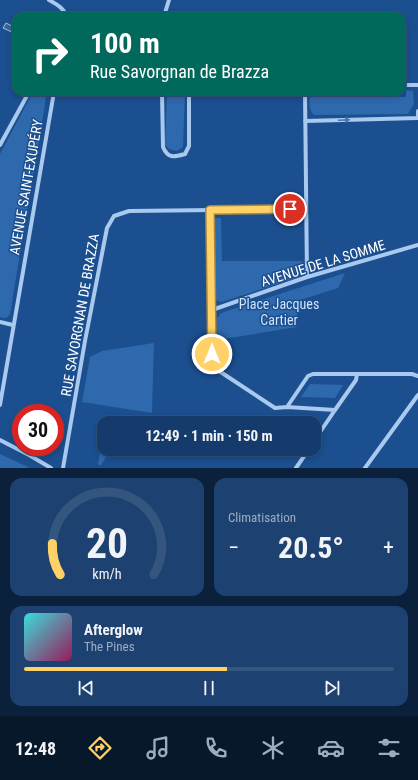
<!DOCTYPE html>
<html lang="fr">
<head>
<meta charset="utf-8">
<style>
	body { margin:0; font-family:"Roboto Condensed",sans-serif; background:#1d4271; color:#f1f3f6; height:100vh; display:flex; flex-direction:column; font-size:15px; white-space:nowrap }
	* { box-sizing:border-box; margin:0 }
	p { font-size:13px; color:#9dadc1 }
	.icon { flex:none; width:22px; height:22px; fill:none; stroke:currentColor; stroke-width:2; stroke-linecap:round; stroke-linejoin:round }
	.map { position:relative; height:468px; overflow:hidden }
	.details { display:flex; flex-direction:column; gap:10px; padding:10px; background:#0b203b; flex:1 }
	.details>* { flex:none }
	.banner { position:absolute; left:12px; top:12px; width:394px; height:84px; border-radius:12px; box-shadow:0 2px 6px #0003,0 0 0 1px #33557e; background:#00695c; color:#fff; overflow:hidden }
	.speed { position:absolute; left:12px; top:404px; display:flex; gap:8px; font-size:20px; font-weight:700; text-align:center }
	.speed>* { display:grid; place-content:center; width:52px; height:52px; border-radius:50%; background:#143b6b; box-shadow:0 2px 6px #0003,0 0 0 1px #33557e; line-height:1 }
	.speed .limit { border:6px solid #d22; background:#fff; color:#111 }
	.pin { position:absolute; display:grid; place-items:center; width:34px; height:34px; color:#fff; margin:-17px; border:2px solid #fff; border-radius:50%; box-shadow:0 1px 4px #0007 }
	.me { position:absolute; width:44px; margin:-22px; rotate:0deg; stroke-linejoin:round; filter:drop-shadow(0 0 3px #0008) }
	.turn { display:flex; align-items:center; gap:14px; height:84px; padding:0 12px; font-size:18px }
	.turn .icon { width:52px; height:52px; stroke-width:2.5 }
	.turn b { display:block; font-size:28px; line-height:34px }
	.big { font-size:30px; font-weight:700; line-height:1.1 }
	.details .tile { flex:1; display:flex; flex-direction:column; justify-content:center; gap:6px; min-width:0; padding:0 14px; border-radius:12px; background:#1d4271 }
	.details .dial { align-items:center; gap:0 }
	.dial svg { height:104px; overflow:visible; fill:none; stroke:#33557e; stroke-width:7; stroke-linecap:round; text-anchor:middle }
	.dial text { fill:#f1f3f6; stroke:none }
	.song { display:flex; align-items:center; gap:12px }
	.cover { width:48px; height:48px; border-radius:6px; background:linear-gradient(135deg,hsl(180 70% 55%),hsl(330 70% 35%)) }
	.played { height:4px; border-radius:2px; background:linear-gradient(90deg,#ffd166 55%,#33557e 55%) }
	.keys { display:flex; justify-content:space-around; direction:ltr }
	.heat { display:flex; justify-content:space-between; align-items:center; font-size:22px; direction:ltr }
	.details .tiles { flex:1; display:grid; gap:10px; grid-template-columns:1fr 1fr }
	.tile:last-child { grid-column:span 2 }
	.trip { position:absolute; left:97px; top:416px; width:224px; height:40px; border-radius:12px; background:#143b6b; box-shadow:0 2px 6px #0003,0 0 0 1px #33557e; font-weight:700; line-height:40px; text-align:center }
	.dock { display:flex; height:64px; justify-content:space-around; align-items:center; background:#08182b; color:#9dadc1 }
	.dock .icon { width:28px; height:28px }
	.dock .on { color:#ffd166 }
	.dock b { font-size:18px; color:#f1f3f6 }
	.map>svg:first-child { display:block }
	.green { fill:#2e69ad }
	.water { fill:#3c6290; stroke:#9cc4f0 }
	.lines { fill:none; stroke-linecap:round; stroke-linejoin:round }
	.street { stroke:#a9c9ee; stroke-width:4 }
	.oneway { fill:#4674ac }
	.route-casing { stroke:#a68842; stroke-width:10 }
	.route { stroke:#ffd166; stroke-width:7 }
	.labels { text-anchor:middle; dominant-baseline:central; stroke-width:3; stroke-linejoin:round; paint-order:stroke }
	.street-label { font-size:14px; fill:#fff; stroke:#1b4f8f }
	.park-label { font-size:14px; fill:#cfe3fa; stroke:#1b4f8f }
</style>
</head>
<body>
<div class="map">
<svg width="418" height="468" viewBox="0 0 418 468">
	<rect width="100%" height="100%" fill="#1b4f8f"/>
	<path class="green" d="M406,90L413,91L414,104L408,114L314,115C308,109 309,100 311,92H317V96L406,97Z
		M33,92H47L10,314C8,318 5,319 0,317V154Z
		M167,92H185L183,147L177,151L169,149L165,145Z
		M213,218H221L222,261H303C302,267 302,273 297,278L221,302C217,301 215,299 214,295Z
		M345,273L338,288L297,301V327L217,340V318L220,314L224,312Z
		M154,343L152,413L82,402L90,357L102,351Z
		M310,384L343,385L335,398L301,397Z
		M105,417L127,423H104V449H111L101,465H98Z
		M0,454L30,468H0Z"/>
	<path class="water" d="M6,23L16,28L14,33L3,28Z"/>
	<g class="lines">
		<path class="street" d="M49,0C56,4 64,8 66,16
			M164,16L169,0
			M402,85H418
			M162,92L163,147C168,159 174,157 185,154L189,146V92
			M305,92L307,277
			M418,111V118
			M305,121L418,118
			M0,145L29,92
			M210,210L212,363L216,369L275,408L287,407
			M212,310L307,277L418,245
			M0,322L13,325
			M313,374H357L356,380L335,410L287,407L308,376Z
			M357,374H412L418,376
			M0,405L54,92
			M0,440L29,455L51,468
			M314,441L335,410
			M63,468L85,341L107,228L114,216L129,211L306,209
			M296,468L309,449
			M365,468L418,395"/>
	</g>
	<defs><path id="oneway-solid" d="M-6-.8H1V-3.2L6.5 0L1 3.2V.8H-6Z"/></defs>
	<use class="oneway" href="#oneway-solid" transform="translate(344 120) rotate(-2)"/>
	<g class="lines">
		<defs>
			<path id="route" d="M212,354L210,210L290,209"/>
		</defs>
		<use href="#route" class="route-casing"/>
		<use href="#route" class="route"/>
	</g>
	<g class="labels">
		<g class="street-label">
			<text transform="translate(26 187) rotate(-80)">AVENUE SAINT-EXUPÉRY</text>
			<text transform="translate(323 263) rotate(-17)">AVENUE DE LA SOMME</text>
			<text transform="translate(80 315) rotate(-80)">RUE SAVORGNAN DE BRAZZA</text>
		</g>
		<g class="park-label">
			<text x="279" y="304">Place Jacques<tspan x="279" dy="16">Cartier</tspan></text>
		</g>
	</g>
</svg>
<div class="speed"><div class="limit">30</div></div>
<div class="pin" style="left:290px;top:209px;background:#d93025"><svg class="icon" aria-label="arrive" viewBox="0 0 24 24"><path d="M6 21V4h12l-3 4 3 4H6"/></svg></div>
<svg class="me" style="left:212px;top:354px" viewBox="-20 -20 40 40"><circle r="17" fill="#ffd166" stroke="#fff" stroke-width="3"/><path d="M0-11L8 9 0 5-8 9z" fill="#fff"/></svg>
<div class="trip">12:49 · 1 min · 150 m</div>
<div class="banner">
<div class="turn"><svg class="icon" aria-label="right" viewBox="0 0 24 24"><path d="M7 20v-9h11M14 6l5 5-5 5"/></svg><div><b>100 m</b>Rue Savorgnan de Brazza</div></div>
</div>
</div>
<section class="details">
<div class="tiles">
<div class="tile dial"><svg viewBox="0 0 100 80">
<path d="M14 69A42 42 0 1 1 86 69"/>
<path d="M14 69A42 42 0 0 1 8 45" stroke="#ffd166"/>
<text x="50" y="56" font-size="32" font-weight="700">20</text>
<text x="50" y="72" font-size="11">km/h</text>
</svg></div>
<div class="tile"><p>Climatisation</p>
<div class="heat"><a>−</a><b class="big">20.5°</b><a>+</a></div>
</div>
<div class="tile">
<div class="song"><i class="cover"></i><div><b>Afterglow</b><p>The Pines</p></div></div>
<div class="played"></div>
<div class="keys"><svg class="icon" aria-label="previous" viewBox="0 0 24 24"><path d="M18 5L8 12l10 7zM5 5v14"/></svg><svg class="icon" aria-label="pause" viewBox="0 0 24 24"><path d="M8 5v14M16 5v14"/></svg><svg class="icon" aria-label="next" viewBox="0 0 24 24"><path d="M6 5l10 7-10 7zM19 5v14"/></svg></div>
</div>
</div>
</section>
<nav class="dock">
<b>12:48</b>
<svg class="icon on" aria-label="directions" viewBox="0 0 24 24"><path d="M12 3l9 9-9 9-9-9zM9 14v-3h6M13 9l2 2-2 2"/></svg>
<svg class="icon" aria-label="music" viewBox="0 0 24 24"><path d="M9 18V5l10-2v13"/><circle cx="6" cy="18" r="3"/><circle cx="16" cy="16" r="3"/></svg>
<svg class="icon" aria-label="phone" viewBox="0 0 24 24"><path d="M5 4h4l2 5-3 2q2 4 5 5l2-3 5 2v4C11 20 4 13 5 4z"/></svg>
<svg class="icon" aria-label="climate" viewBox="0 0 24 24"><path d="M12 3v18M4 7l16 10M4 17L20 7"/></svg>
<svg class="icon" aria-label="car" viewBox="0 0 24 24"><path d="M5 17H2v-5l4-1 3-4h7l3 4 3 1v5h-3M9 17h6M6 11h13"/><circle cx="7" cy="17" r="2"/><circle cx="17" cy="17" r="2"/></svg>
<svg class="icon" aria-label="filters" viewBox="0 0 24 24"><path d="M4 7h16M4 17h16"/><circle cx="9" cy="7" r="2"/><circle cx="15" cy="17" r="2"/></svg>
</nav>
</body>
</html>
